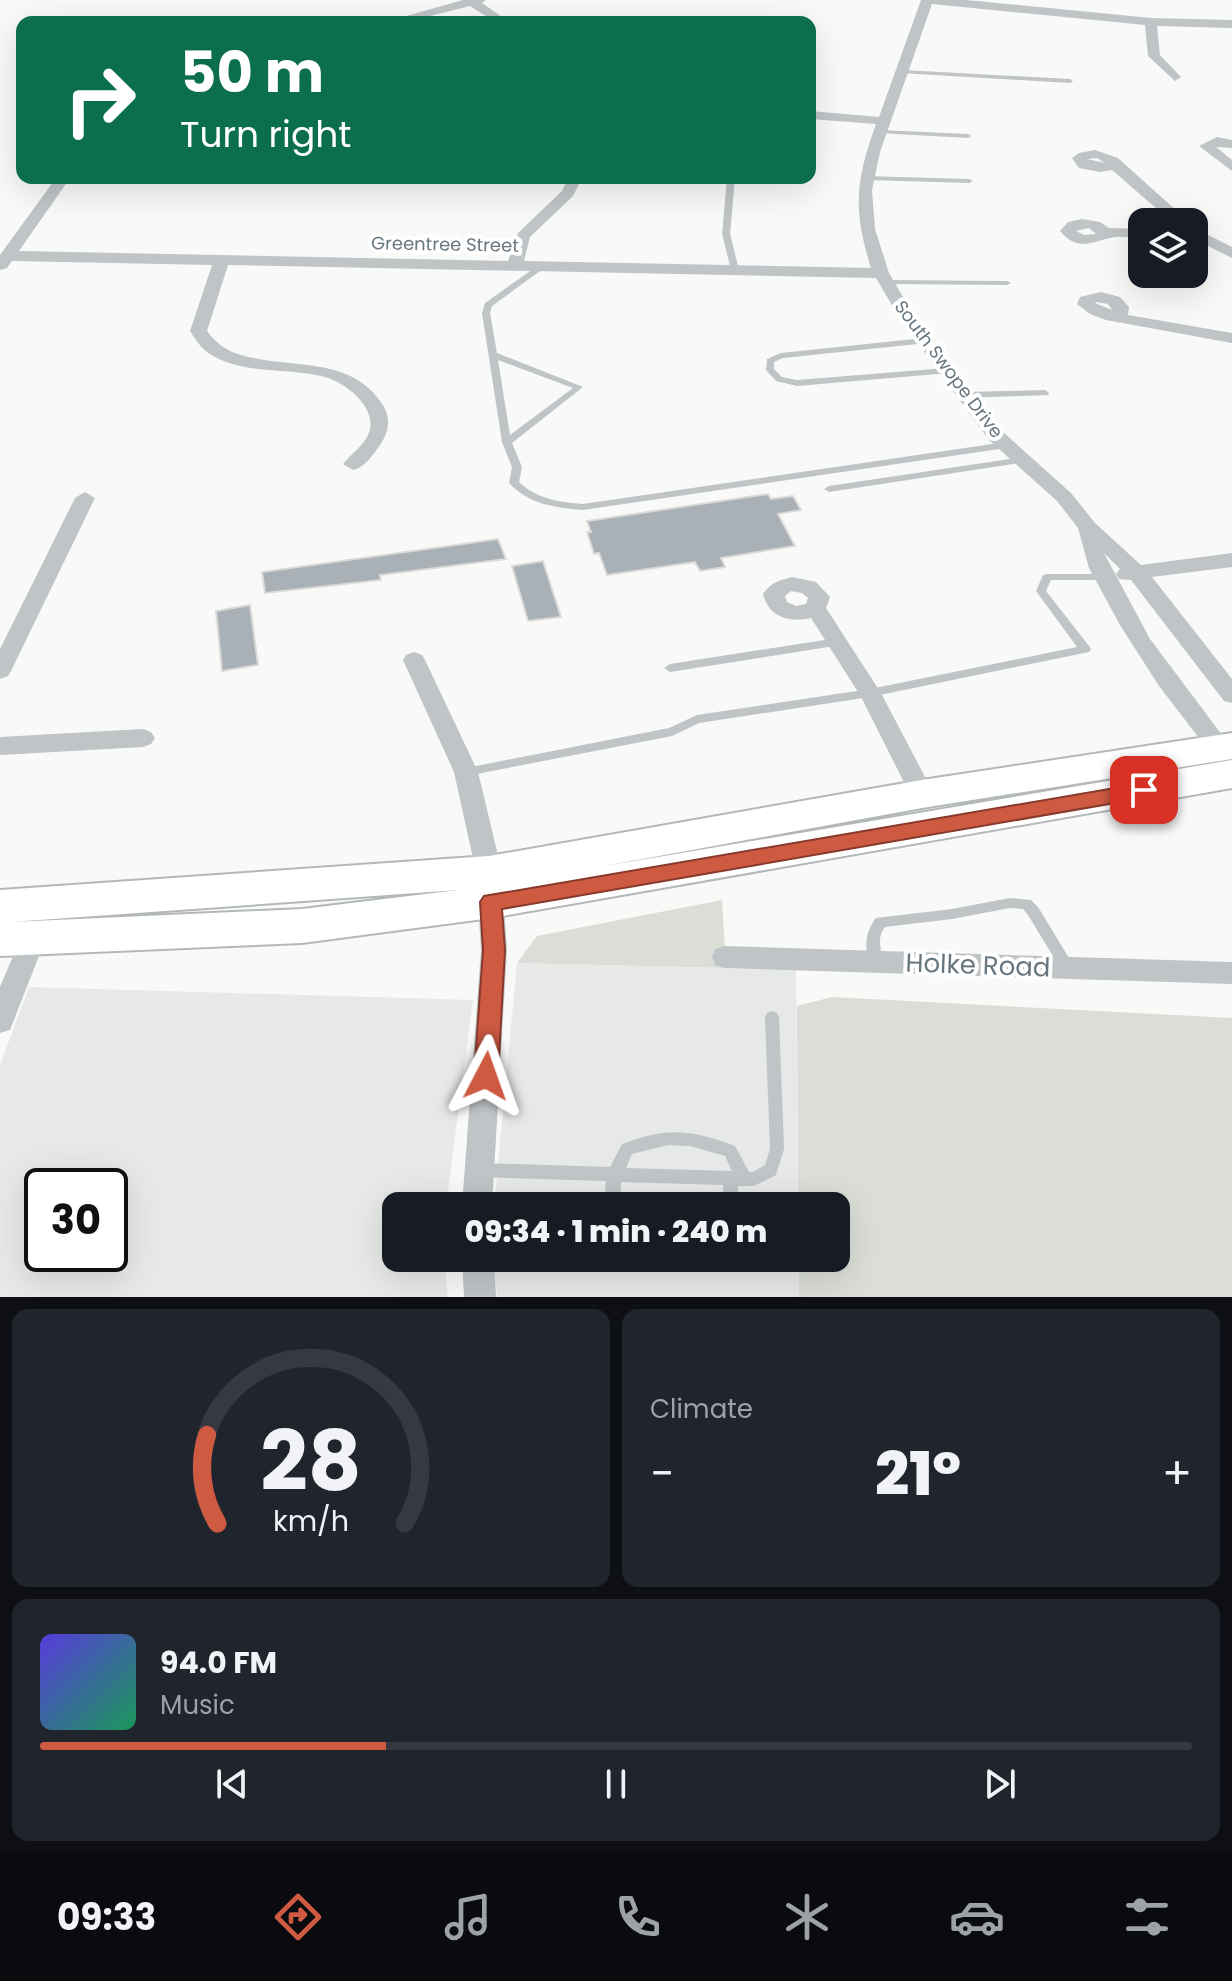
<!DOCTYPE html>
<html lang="en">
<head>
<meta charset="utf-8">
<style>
	body { margin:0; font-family:Poppins,sans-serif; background:#20242c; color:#f1f3f6; height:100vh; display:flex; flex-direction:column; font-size:30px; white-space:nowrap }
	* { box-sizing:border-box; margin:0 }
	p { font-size:26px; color:#9ea1a6 }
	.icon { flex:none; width:44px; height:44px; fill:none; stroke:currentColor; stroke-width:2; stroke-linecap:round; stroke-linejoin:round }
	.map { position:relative; height:1297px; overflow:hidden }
	.panel { display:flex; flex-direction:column; gap:12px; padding:12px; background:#0d0f14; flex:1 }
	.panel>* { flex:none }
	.guide { position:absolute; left:16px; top:16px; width:800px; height:168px; border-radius:16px; box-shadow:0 8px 32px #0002; background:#0b6e4f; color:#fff; overflow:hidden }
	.fabs { position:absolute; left:1128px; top:208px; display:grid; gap:16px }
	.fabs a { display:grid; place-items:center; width:80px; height:80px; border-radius:16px; background:#171b24; box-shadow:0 8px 32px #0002; font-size:40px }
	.speed { position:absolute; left:24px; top:1168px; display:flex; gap:16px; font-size:40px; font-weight:700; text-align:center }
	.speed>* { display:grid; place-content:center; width:104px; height:104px; border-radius:50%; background:#171b24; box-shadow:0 8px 32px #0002; line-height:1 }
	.speed .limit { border:4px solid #111; border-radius:12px; background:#fff; color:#111 }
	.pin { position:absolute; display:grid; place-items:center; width:68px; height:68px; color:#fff; margin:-34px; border-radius:16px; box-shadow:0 4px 12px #0006 }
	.me { position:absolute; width:88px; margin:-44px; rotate:4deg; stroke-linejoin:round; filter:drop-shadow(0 0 6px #0008) }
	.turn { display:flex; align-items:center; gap:28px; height:168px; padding:0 32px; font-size:36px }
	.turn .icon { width:104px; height:104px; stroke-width:2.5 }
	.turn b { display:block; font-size:56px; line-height:68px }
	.big { font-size:60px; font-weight:800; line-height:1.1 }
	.panel .card { flex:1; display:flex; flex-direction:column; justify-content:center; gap:12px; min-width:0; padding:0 28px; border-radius:16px; background:#20242c }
	.panel .dial { align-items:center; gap:0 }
	.dial svg { height:208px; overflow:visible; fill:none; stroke:#363941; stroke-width:7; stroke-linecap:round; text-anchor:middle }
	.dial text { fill:#f1f3f6; stroke:none }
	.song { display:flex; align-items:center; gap:24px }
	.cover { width:96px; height:96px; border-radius:12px; background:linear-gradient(135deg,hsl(250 70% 55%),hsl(150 70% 35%)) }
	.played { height:8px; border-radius:4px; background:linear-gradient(90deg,#cf5a42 30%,#363941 30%) }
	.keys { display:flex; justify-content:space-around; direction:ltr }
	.heat { display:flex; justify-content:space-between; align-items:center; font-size:44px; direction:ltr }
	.panel .tiles { flex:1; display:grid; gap:12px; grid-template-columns:1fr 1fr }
	.card:last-child { grid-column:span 2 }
	.trip { position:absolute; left:382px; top:1192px; width:468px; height:80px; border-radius:16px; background:#171b24; box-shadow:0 8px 32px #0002; font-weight:800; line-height:80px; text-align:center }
	.menu { display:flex; height:128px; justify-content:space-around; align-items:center; background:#090b0e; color:#9ea1a6 }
	.menu .icon { width:56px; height:56px }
	.menu .current { color:#cf5a42 }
	.menu b { font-size:36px; color:#f1f3f6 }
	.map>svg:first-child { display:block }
	.built { fill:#e7e8e8; fill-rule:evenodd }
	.green { fill:#daded7 }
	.building { fill:#a9b0b6; stroke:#dbdbda; stroke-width:2 }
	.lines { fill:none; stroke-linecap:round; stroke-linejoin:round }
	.primary-casing { stroke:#b3b8bb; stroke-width:4 }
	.lane { fill:#bfc4c7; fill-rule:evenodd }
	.street { fill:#bfc4c7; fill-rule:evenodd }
	.primary { fill:#fff; fill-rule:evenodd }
	.route { fill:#cf5a42; stroke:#873a2b; stroke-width:2 }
	.labels { text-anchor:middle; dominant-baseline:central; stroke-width:8; stroke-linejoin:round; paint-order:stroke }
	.far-street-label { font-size:18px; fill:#67767f; stroke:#fff }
	.near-street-label { font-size:26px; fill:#67767f; stroke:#fff }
</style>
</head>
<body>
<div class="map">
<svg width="1232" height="1297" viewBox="0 0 1232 1297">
	<rect width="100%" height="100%" fill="#f9f9f8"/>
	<path class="built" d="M517,963L796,970L798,1206H494Z
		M29,987L473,1000L446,1206H396V1258H444L448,1297H0V1065ZM42,1186H110V1254H42Z
		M494,1258H798L799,1297H497Z"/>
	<path class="green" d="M722,900L726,968L517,963L537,936Z
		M832,997L1232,1018V1297H799L798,1258H836V1206H798L797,1006Z"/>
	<path class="building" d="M768,494L771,499L793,496L801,510L778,514L795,546L721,558L725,567L700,571L695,562L607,575L599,553L594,554L587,532H591L587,521Z
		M498,539L506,559L380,575L381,580L265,593L262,572Z
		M543,561L561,617L528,621L512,566Z
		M250,605L258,665L222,671L216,611Z"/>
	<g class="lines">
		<defs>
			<path id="primary" d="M1232,733V759L922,808L599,867L1232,760V788L491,918L302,943L0,956V890L489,856L922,780ZM458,890L302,909L11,922Z"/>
		</defs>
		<use href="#primary" class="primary-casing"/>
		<path class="lane" d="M903,70L1070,79L1073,81L1070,83L901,73V71Z
			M880,130L968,134L971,136L968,138L878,133V131Z
			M865,176L969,179L973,181L969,183L868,180L864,178Z
			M727,178H735L730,234L739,270L735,272L731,270L722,234Z
			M540,264L547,266L492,306L490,313L497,353L583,387L512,443L522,467L519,482C537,499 559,502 583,504L1006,442L1011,445L1006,448L583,510C556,508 528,504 509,483L512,467L502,442L482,313L485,303ZM498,360L573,388L510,435Z
			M884,280L1007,281L1011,283L1007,285L887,284H884Z
			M924,338L928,341L927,343L783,358L774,362V369L782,377L797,380L946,368L949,369V373L797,386L776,381L766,370L767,359L781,353Z
			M1045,390L1049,393L1048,395L965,398L961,395L965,392Z
			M1023,457L1028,460L1026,462L829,492L824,489L829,486Z
			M1047,574H1101L1106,577L1101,580H1051L1046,591L1089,646L1091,649L1089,652L870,697L699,723L672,736L466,776L462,775L460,772L462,769L466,768L669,728L697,715L870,689L1077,647L1036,591L1043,575Z
			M837,638L842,642L841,645L670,672L664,668L670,664Z
			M1010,898L1031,900L1038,907L1072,963L1074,967L1072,971L1067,973L1062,971L1028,915L1023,909L1010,908L952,919L885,927C874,941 885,952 881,966L876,968L871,966C864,948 864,934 876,918L952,909Z
			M772,1011L777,1013L779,1017L784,1149L776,1175L754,1186H738L739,1206H723V1185L621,1182L620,1206H604L606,1181L480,1177L475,1175L472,1170L475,1165L480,1163L610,1167L622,1144C667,1127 690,1129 735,1146L749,1172H753L765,1165L770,1149L765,1017L767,1013ZM668,1145L690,1146L725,1156L732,1171L626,1168L632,1154Z
			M704,1258H740L738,1264C728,1267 716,1267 706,1264Z"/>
		<path class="street" d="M486,0L482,3L509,22H495L470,6L406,22H385L463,0Z
			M921,0H966L1151,18L1232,20V28L1157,26L1160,55L1181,77L1175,81L1148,56L1145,25L932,4L880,152L872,190L875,229L889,273L913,314L1003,432L1071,493L1095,523L1141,565L1232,553V567L1152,577L1232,679V703L1224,701L1131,580L1119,579L1116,574L1120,569L1104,553L1150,639L1228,743L1232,749L1228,755L1220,758L1212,755L1159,686L1120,625L1089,568L1078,528L1057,501L989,440L900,319L876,278L228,265L207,331C216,343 226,351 241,355C291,370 350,354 383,405C391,419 389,432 380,445C373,455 365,467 353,470L343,464C352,453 366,444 370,430C375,406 346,383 325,377C289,367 249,375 215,357C203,351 197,342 190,331L212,265L12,261L7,268L0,270V255L56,178H70L19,251L508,261L518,233L562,191L568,178H582L573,196L530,237L524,261L871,268C853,210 855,182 876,124L810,119V111L879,117Z
			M1217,137L1232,140V148L1216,147L1232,160V171L1199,146Z
			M1095,150L1118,158L1189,222H1172L1112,170L1100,172L1079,168L1072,158L1079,153ZM1097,158L1105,163L1087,159Z
			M1082,219L1100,222L1109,228L1142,229V239C1133,238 1123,236 1115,237C1094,240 1080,254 1060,231L1068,222ZM1089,228L1096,234L1084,235L1076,231Z
			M1194,228L1232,247V258L1194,239Z
			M1101,292L1120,297L1129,307L1128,315L1232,333V343L1106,320L1090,314L1077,304L1080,297ZM1096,302L1108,304L1112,310L1095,303Z
			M85,492L95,498L11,671L8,676L0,679V649L75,498Z
			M792,577L816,582L830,597L826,608L881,693L934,794L931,800L922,803L913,800L860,695L811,618C788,623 769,617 763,594C770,583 780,580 792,577ZM791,591L802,593L808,598L806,604L796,606L787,602L785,596Z
			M414,652L422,655L425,660L478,772L502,872L507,950L492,1206H462L481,950L476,872L454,772L403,660L406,655Z
			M143,729L151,732L155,738L151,744L143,747L0,755V737Z
			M33,927L42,930L46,938L10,1030L0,1033V987L24,930Z
			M725,946L1232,962V984L725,968L715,965L712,957L715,949Z
			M462,1258H494L496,1297H464Z"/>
		<use href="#primary" class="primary"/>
	</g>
	<path class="route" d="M1144,783L1151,785L1154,790L1151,796L1144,798L502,909L505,950L498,1076L494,1083L486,1086L477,1083L474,1076L483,950L480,902L484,896Z"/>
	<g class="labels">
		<g class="far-street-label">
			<text transform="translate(445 244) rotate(1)">Greentree Street</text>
			<text transform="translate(949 369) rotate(53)">South Swope Drive</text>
		</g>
		<g class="near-street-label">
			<text transform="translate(978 965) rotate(2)">Holke Road</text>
		</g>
	</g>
</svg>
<div class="fabs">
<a><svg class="icon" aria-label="layers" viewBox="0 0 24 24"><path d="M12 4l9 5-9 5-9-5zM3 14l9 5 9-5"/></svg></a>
</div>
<div class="speed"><div class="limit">30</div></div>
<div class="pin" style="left:1144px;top:790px;background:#d93025"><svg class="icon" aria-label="arrive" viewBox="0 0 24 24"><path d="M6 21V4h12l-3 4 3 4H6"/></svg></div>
<svg class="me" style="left:486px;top:1076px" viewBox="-20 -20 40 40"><path d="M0-17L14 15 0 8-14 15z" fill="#cf5a42" stroke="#fff" stroke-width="4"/></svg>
<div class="trip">09:34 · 1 min · 240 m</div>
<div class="guide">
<div class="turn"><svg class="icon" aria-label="right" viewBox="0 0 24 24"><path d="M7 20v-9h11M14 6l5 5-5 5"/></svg><div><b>50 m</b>Turn right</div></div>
</div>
</div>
<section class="panel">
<div class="tiles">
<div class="card dial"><svg viewBox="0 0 100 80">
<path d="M14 69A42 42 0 1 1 86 69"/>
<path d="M14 69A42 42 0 0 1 10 35" stroke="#cf5a42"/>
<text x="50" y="56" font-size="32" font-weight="700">28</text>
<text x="50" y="72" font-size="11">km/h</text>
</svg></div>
<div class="card"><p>Climate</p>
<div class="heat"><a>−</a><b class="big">21°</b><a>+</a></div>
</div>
<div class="card">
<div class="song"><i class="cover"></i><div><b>94.0 FM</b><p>Music</p></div></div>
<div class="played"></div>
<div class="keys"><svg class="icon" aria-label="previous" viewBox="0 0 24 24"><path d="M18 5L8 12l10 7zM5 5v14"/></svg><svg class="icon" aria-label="pause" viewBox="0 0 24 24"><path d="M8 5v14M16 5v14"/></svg><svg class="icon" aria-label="next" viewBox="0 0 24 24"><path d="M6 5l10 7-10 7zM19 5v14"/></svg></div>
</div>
</div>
</section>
<nav class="menu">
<b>09:33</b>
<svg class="icon current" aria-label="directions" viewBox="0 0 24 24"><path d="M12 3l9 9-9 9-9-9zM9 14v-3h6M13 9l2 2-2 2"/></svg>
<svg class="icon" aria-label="music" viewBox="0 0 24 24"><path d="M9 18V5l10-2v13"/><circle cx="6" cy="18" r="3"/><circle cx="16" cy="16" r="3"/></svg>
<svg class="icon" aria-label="phone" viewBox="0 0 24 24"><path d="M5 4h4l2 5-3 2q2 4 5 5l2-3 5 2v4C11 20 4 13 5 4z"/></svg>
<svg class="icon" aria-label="climate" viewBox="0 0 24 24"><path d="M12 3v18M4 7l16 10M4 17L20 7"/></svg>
<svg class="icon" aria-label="car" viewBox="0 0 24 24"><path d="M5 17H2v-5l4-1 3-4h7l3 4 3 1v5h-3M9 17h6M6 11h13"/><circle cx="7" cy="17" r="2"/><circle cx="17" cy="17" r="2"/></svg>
<svg class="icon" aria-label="filters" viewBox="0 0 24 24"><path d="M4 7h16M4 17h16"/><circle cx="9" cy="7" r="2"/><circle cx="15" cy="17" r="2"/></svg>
</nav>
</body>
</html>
